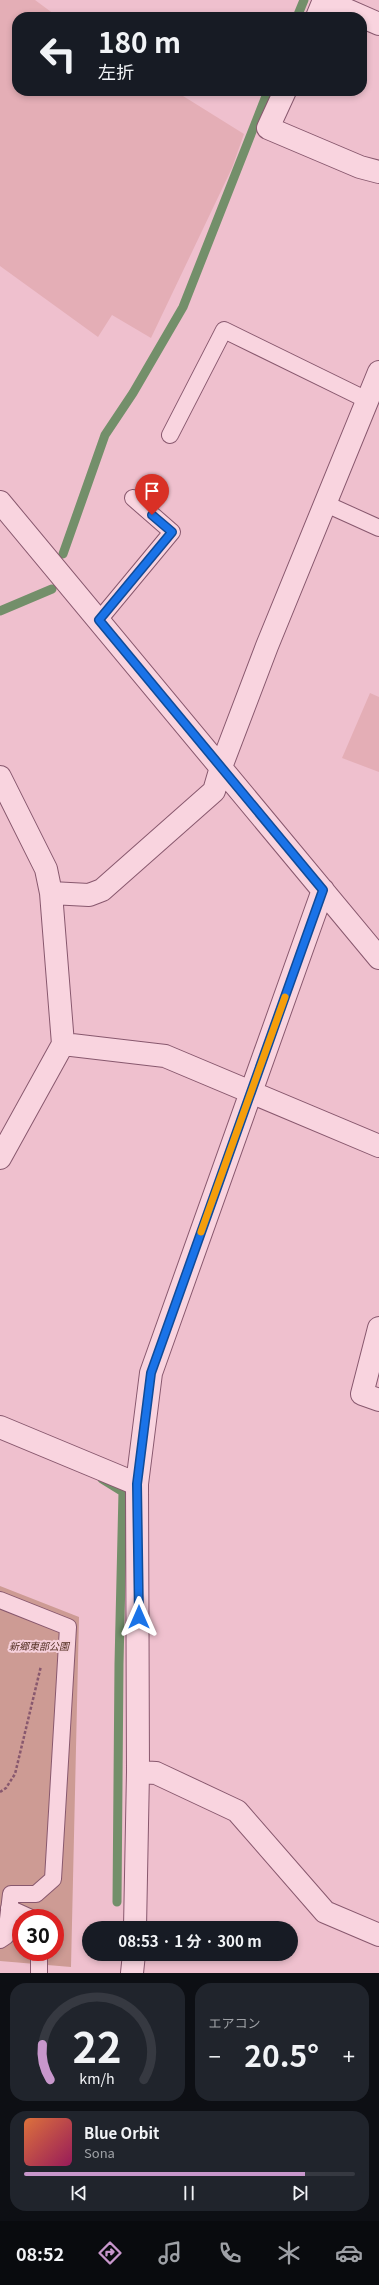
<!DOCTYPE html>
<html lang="ja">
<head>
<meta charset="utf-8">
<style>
	body { margin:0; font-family:Georgia,"Noto Sans JP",serif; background:#20242c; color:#f1f3f6; height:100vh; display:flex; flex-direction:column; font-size:15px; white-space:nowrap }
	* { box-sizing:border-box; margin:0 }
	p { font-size:13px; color:#9ea1a6 }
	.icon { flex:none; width:22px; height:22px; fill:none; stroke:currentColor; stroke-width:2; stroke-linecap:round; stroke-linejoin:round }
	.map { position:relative; height:1973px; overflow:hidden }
	.panel { display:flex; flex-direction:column; gap:10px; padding:10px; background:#0d0f14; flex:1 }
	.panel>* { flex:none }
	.hud { position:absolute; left:12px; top:12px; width:355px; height:84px; border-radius:16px; box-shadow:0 2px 6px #0003; background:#171b24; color:#f1f3f6; overflow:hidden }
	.speed { position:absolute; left:12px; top:1909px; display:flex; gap:8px; font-size:20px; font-weight:700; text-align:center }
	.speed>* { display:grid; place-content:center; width:52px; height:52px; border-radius:50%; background:#171b24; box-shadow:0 2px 6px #0003; line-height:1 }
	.speed .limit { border:6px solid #d22; background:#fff; color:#111 }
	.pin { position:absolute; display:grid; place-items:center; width:34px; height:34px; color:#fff; margin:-41px -17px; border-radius:50% 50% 50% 0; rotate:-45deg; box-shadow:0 0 4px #0007 }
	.pin .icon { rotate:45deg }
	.me { position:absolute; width:44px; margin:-22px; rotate:0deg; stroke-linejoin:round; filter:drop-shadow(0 0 3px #0008) }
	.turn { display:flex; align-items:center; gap:14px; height:84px; padding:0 20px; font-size:18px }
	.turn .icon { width:52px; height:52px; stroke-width:2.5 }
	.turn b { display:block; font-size:28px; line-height:34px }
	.big { font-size:30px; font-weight:700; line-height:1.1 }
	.panel .card { flex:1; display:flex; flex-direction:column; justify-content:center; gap:6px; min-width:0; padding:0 14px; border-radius:16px; background:#20242c }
	.panel .dial { align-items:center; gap:0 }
	.dial svg { height:104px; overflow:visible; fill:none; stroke:#363941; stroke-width:7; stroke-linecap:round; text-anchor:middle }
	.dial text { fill:#f1f3f6; stroke:none }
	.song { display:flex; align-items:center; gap:12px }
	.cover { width:48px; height:48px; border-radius:6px; background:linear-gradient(135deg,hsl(20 70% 55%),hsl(330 70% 35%)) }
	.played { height:4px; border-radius:2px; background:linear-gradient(90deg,#c897cc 85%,#363941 85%) }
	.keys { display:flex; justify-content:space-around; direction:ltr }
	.heat { display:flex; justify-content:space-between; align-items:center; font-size:22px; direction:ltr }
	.panel .tiles { flex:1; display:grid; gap:10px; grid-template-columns:1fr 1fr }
	.card:last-child { grid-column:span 2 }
	.trip { position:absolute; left:82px; top:1921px; width:216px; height:40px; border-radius:20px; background:#171b24; box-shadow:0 2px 6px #0003; font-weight:700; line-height:40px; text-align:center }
	.tab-bar { display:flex; height:64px; justify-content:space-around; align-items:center; background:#090b0e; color:#9ea1a6 }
	.tab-bar .icon { width:28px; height:28px }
	.tab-bar .active { color:#c897cc }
	.tab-bar b { font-size:18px; color:#f1f3f6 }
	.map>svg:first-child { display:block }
	.farmland { fill:#e4aeb6 }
	.green { fill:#cd9b94; fill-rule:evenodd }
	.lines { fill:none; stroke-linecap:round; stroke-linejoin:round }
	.stream { stroke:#738f6a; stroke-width:9 }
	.service-casing { stroke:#88586e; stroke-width:18 }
	.minor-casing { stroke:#88586e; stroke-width:24 }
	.path { stroke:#88586e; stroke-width:2.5; stroke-dasharray:3 2; stroke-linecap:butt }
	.service { stroke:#f9d4df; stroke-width:16 }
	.minor { stroke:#f9d4df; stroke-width:22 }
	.route-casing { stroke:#114b97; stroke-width:10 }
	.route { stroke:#1a73e8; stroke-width:7 }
	.slow { stroke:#f59e0b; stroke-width:7 }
	.labels { text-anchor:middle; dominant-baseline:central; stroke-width:4; stroke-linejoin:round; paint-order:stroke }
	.park-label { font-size:10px; font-style:italic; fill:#542f23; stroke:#f6d0db }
</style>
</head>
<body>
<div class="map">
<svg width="379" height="1973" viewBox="0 0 379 1973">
	<rect width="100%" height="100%" fill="#efc0ce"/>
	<path class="farmland" d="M0,0H35L58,17H17V91H175L244,134L232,168L151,338L112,315L98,337L0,266Z
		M370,693L379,697V772L342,758Z"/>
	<path class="green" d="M0,1586L79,1617L71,1967L0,1961ZM21,1918H55V1952H21Z"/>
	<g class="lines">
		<path class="stream" d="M297,17L304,0
			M63,554L105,435L133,393L183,307L268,91
			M0,611L52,589
			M102,1479L123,1492L119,1664L117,1902"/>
		<defs>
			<path id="service" d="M170,435L224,330L367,400
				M326,504L379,528
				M99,620L172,532L133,498
				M0,1600L68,1627L53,1879L36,1894H11L6,1936L0,1940
				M9,1908L31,1918
				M39,1973V1952"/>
			<path id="minor" d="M317,17L324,0L379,24
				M285,91L268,128L360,167L379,172
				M0,502L379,958
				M0,777L46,869L51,893L63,1044L0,1158
				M51,893L89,895L102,890L214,791L221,767L267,646L379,372
				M63,1044L165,1056L379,1146
				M379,1328L362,1394L379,1400
				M0,1427L137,1484
				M138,1772L156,1773L237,1811L325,1912L379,1935
				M135,1928L138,1772L137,1484L151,1373L323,890
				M132,1973L134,1954"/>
		</defs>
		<use href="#service" class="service-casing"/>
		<use href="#minor" class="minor-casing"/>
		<path class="path" d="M0,1792L6,1788L15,1774L41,1666"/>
		<use href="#service" class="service"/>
		<use href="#minor" class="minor"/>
	</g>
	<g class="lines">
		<defs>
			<path id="route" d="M139,1617L137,1484L151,1373L323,890L99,620L172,532L152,515"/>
		</defs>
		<use href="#route" class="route-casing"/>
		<use href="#route" class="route"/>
		<path class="slow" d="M201,1232L285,997"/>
	</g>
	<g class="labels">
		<g class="park-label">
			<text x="39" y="1645">新郷東部公園</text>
		</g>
	</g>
</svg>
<div class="speed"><div class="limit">30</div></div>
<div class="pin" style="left:152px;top:515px;background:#d93025"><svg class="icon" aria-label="arrive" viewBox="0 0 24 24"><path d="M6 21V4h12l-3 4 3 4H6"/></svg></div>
<svg class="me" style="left:139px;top:1617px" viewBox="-20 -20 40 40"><path d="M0-17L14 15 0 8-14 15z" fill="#1a73e8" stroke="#fff" stroke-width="4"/></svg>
<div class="trip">08:53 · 1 分 · 300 m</div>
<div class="hud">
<div class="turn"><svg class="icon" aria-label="left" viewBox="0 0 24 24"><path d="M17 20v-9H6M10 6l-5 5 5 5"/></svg><div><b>180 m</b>左折</div></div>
</div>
</div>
<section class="panel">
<div class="tiles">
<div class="card dial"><svg viewBox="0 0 100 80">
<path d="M14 69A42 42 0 1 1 86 69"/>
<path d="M14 69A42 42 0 0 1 8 42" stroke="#c897cc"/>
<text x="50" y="56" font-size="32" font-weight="700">22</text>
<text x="50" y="72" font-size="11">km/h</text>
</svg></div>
<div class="card"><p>エアコン</p>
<div class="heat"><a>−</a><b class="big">20.5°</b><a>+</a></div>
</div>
<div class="card">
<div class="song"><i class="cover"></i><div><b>Blue Orbit</b><p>Sona</p></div></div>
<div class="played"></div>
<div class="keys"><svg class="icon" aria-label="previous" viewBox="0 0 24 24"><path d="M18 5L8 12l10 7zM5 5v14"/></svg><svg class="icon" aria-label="pause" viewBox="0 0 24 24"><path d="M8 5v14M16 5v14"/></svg><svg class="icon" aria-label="next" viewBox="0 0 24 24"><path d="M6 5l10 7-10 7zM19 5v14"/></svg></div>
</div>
</div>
</section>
<nav class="tab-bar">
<b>08:52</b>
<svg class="icon active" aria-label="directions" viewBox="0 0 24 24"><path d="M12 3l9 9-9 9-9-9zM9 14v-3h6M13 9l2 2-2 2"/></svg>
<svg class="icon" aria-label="music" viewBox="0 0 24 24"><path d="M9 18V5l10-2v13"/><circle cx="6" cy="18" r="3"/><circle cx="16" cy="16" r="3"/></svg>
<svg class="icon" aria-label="phone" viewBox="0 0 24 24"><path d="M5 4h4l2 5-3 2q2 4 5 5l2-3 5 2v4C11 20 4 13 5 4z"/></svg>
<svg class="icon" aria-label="climate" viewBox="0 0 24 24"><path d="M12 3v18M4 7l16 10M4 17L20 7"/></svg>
<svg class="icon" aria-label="car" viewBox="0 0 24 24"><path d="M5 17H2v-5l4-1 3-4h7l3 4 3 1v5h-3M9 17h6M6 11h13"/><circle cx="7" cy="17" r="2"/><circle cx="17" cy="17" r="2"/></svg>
</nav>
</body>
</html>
